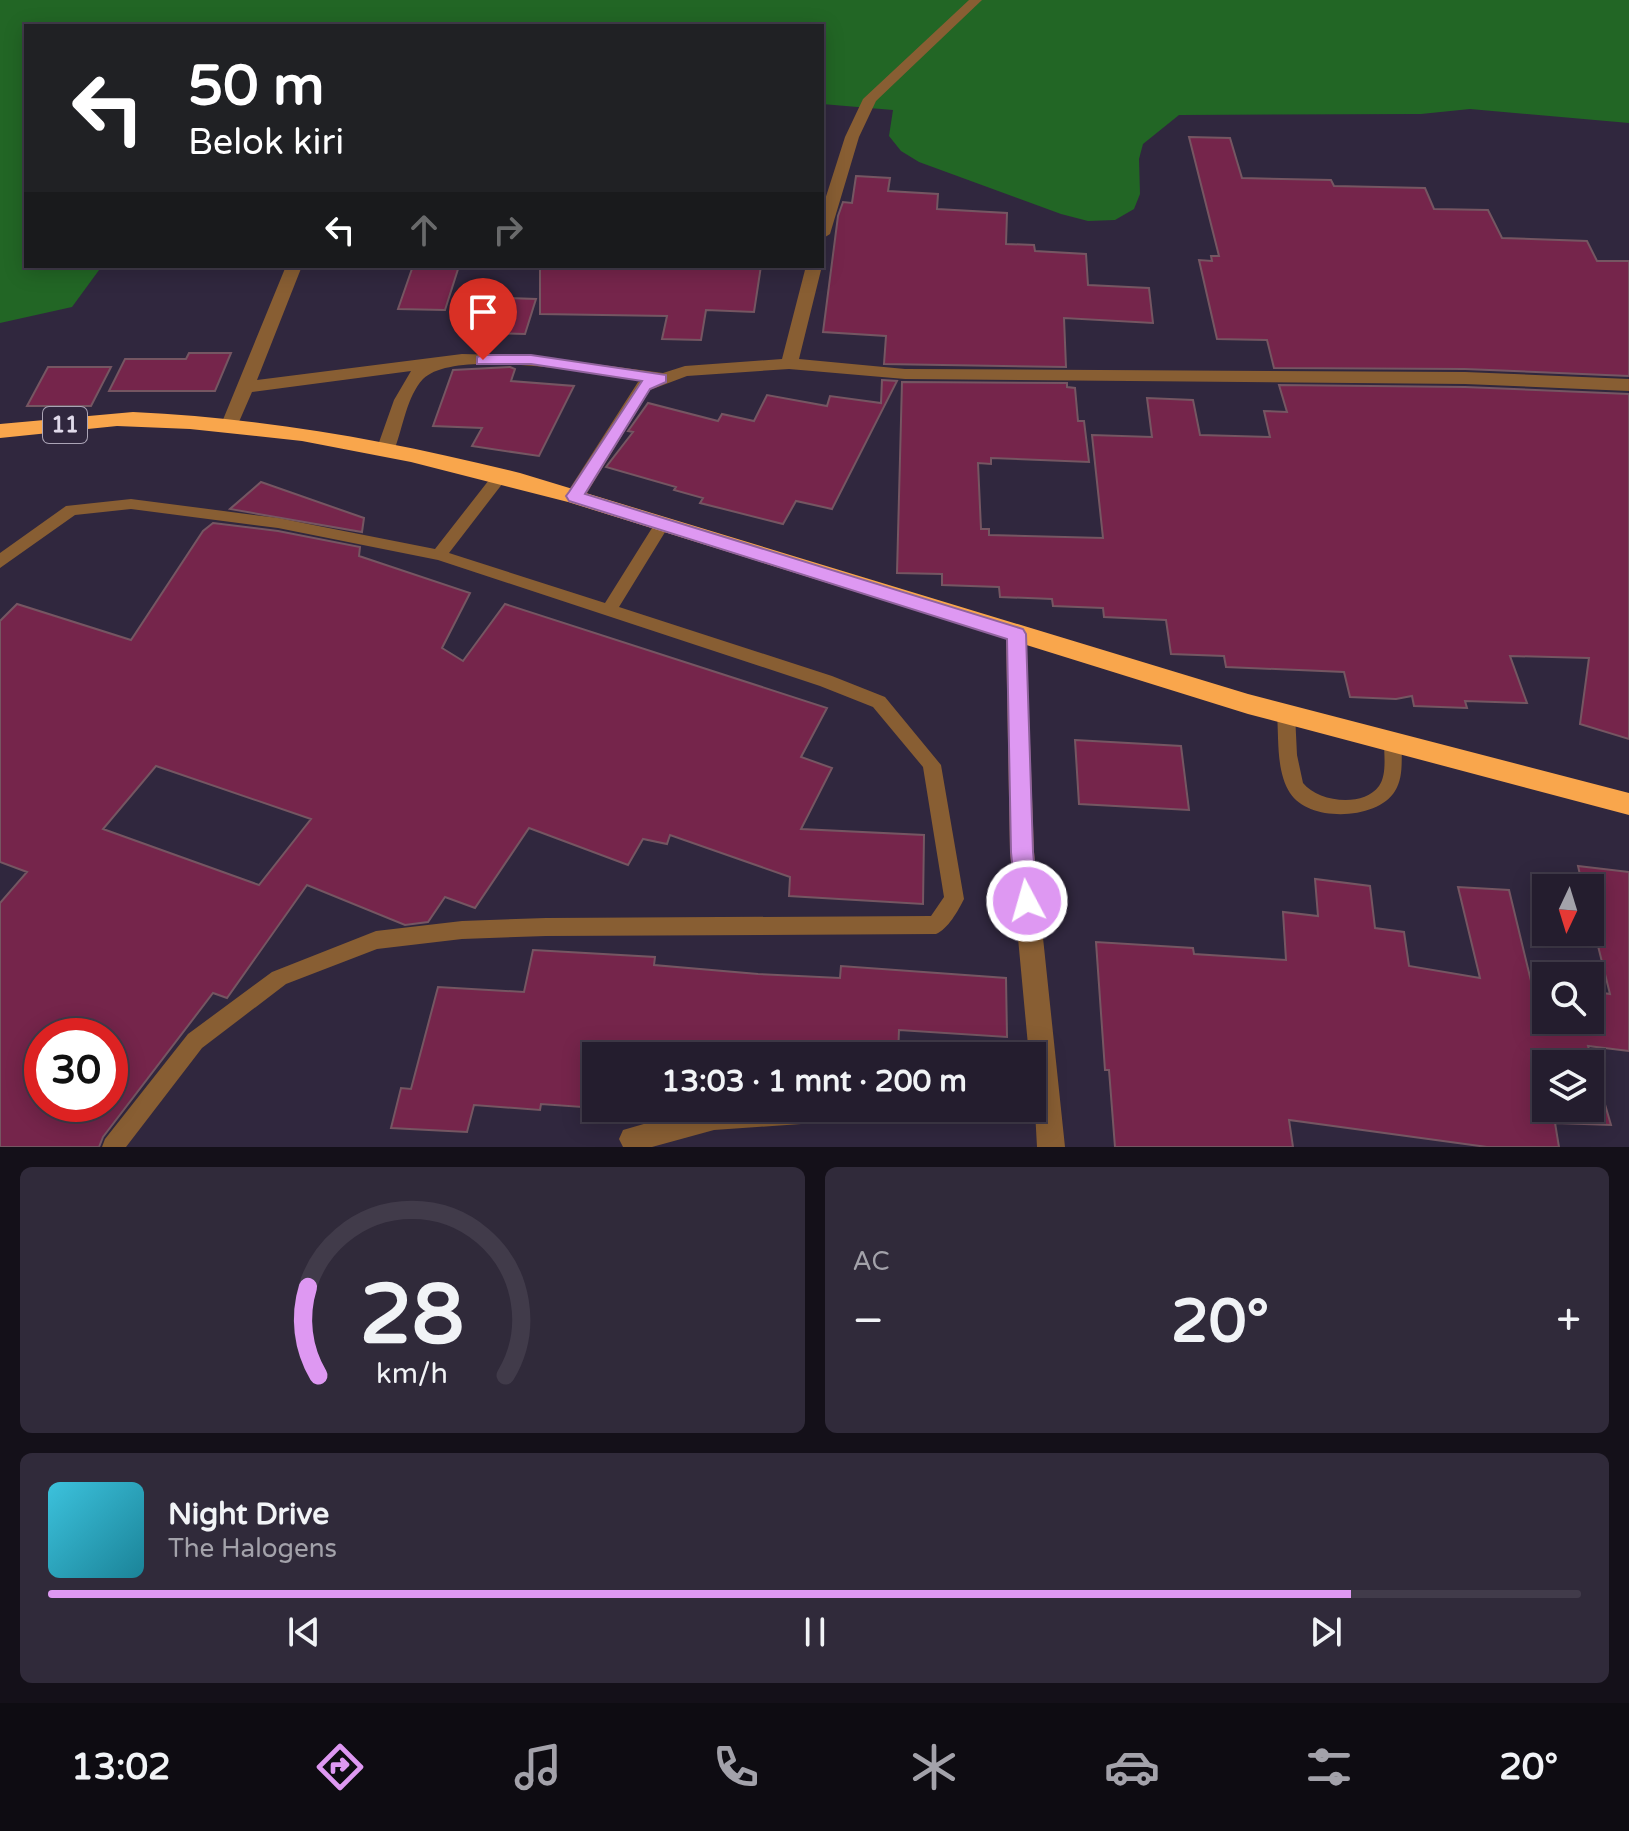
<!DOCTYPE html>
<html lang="id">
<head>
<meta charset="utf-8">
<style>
	body { margin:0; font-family:"Varela Round",sans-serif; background:#302a3a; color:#f1f3f6; height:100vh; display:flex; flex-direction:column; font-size:30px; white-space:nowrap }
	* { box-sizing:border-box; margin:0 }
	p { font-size:26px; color:#a3a2aa }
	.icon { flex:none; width:44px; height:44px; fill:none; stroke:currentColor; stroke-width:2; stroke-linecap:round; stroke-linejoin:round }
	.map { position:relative; height:1147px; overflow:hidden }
	.panel { display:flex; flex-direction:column; gap:20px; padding:20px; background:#141019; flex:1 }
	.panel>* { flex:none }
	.guide { position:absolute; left:24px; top:24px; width:800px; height:244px; border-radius:0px; box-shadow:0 4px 20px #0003,0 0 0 2px #413b4a; background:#202124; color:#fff; overflow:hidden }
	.needle { width:52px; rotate:184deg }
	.controls { position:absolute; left:1532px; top:874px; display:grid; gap:16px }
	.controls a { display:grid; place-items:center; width:72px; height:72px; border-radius:0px; background:#241d2e; box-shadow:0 4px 20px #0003,0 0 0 2px #413b4a; font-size:40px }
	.speed { position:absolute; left:24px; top:1018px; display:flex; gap:16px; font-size:40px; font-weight:700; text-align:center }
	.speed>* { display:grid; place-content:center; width:104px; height:104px; border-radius:50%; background:#241d2e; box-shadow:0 4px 20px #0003,0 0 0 2px #413b4a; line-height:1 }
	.speed .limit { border:12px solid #d22; background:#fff; color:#111 }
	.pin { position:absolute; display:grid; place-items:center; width:68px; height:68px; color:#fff; margin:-82px -34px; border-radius:50% 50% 50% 0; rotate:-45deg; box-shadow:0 0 8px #0007 }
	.pin .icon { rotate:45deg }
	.me { position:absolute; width:88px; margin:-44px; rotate:354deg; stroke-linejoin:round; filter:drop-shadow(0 0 6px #0008) }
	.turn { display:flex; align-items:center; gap:28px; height:168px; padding:0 32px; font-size:36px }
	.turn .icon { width:104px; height:104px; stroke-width:2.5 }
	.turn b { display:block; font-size:56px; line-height:68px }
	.lanes { display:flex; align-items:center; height:76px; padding:0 32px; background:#0003; justify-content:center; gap:40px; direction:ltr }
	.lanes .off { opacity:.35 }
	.big { font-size:60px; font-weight:800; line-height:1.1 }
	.panel .tile { flex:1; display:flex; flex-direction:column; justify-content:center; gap:12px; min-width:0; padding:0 28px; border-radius:12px; background:#302a3a }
	.panel .dial { align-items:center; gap:0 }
	.dial svg { height:208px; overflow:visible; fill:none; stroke:#413b4a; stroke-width:7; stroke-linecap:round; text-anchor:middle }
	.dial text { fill:#f1f3f6; stroke:none }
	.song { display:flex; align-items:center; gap:24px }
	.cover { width:96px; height:96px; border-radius:12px; background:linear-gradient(135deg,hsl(190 70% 55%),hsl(190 70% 35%)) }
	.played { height:8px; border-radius:4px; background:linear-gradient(90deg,#de98f2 85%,#413b4a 85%) }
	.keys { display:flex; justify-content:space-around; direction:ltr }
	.heat { display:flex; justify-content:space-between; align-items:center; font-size:44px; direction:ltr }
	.panel .tiles { flex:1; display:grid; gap:20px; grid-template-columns:1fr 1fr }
	.tile:last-child { grid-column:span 2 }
	.trip { position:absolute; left:582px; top:1042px; width:464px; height:80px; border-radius:0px; background:#241d2e; box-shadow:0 4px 20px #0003,0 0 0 2px #413b4a; font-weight:800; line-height:80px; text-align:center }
	.tab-bar { display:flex; height:128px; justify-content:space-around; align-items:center; background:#0e0c12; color:#a3a2aa }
	.tab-bar .icon { width:56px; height:56px }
	.tab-bar .current { color:#de98f2 }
	.tab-bar b { font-size:36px; color:#f1f3f6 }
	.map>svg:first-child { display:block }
	.forest { fill:#226625 }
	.building { fill:#75254b; stroke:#755662; stroke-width:2; fill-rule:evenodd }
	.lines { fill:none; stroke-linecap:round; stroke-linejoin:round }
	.lane { fill:#885e33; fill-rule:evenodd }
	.street { fill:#885e33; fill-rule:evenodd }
	.highway { fill:#f9a64c; fill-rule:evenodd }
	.route { fill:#de98f2; stroke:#90639d; stroke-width:2 }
	.labels { text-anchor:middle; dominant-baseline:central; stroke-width:8; stroke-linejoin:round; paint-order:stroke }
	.shield { fill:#30273e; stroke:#aba4b6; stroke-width:2 }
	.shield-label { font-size:22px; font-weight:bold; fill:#e0daea }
</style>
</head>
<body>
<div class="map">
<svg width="1629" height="1147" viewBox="0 0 1629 1147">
	<rect width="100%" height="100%" fill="#30273e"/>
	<path class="forest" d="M0,0H1629V123L1470,109L1421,114L1179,115L1143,144L1139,159L1140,194L1134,209L1115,220L1088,221L1061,214L919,162L901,151L889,136L893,110L822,104V26H26V266H102L72,307L0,323Z"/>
	<path class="building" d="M1189,137L1230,138L1242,178L1331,180L1334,186L1425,188L1434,209L1488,210L1502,238L1587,241L1597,261H1629V376L1465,369L1274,368L1267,340L1217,339L1199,260L1212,261L1211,256H1219Z
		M856,176L890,178L888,191L938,194L937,209L1007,213L1006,244L1034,245L1035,251L1086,254L1088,285L1149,288L1153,323L1064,318L1066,367L884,364L886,336L823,332L838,216L843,202L852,203Z
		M413,266H459L445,310L398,309Z
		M540,266H761L754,312L706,310L701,340L662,339L667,316L540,314Z
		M478,297L536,299L525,334L466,332Z
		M189,353H231L215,391H109L125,359H186Z
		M48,367H111L91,406H27Z
		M510,367L515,369L511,381L574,386L539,456L472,446L482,428L433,426L453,370Z
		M882,380L897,381L832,509L796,501L783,524L700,503L703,498L674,490L676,487L606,467L633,432L628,431L648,403L718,421L722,414L754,421L767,395L827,406L830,396L881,403Z
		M902,382L1067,383V387L1075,388L1078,421H1084L1089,462L991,458V464L978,463L981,529H989V535L1103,538L1092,435L1152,437L1147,398L1193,400L1200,435L1270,437L1264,411L1287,412L1279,385L1465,387L1629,394V739L1580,724L1589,658L1510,656L1527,703L1465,701L1467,708L1414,706L1412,696L1396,699L1350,697L1344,672L1226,667L1224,656L1171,654L1166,620L1104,617L1103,608L1053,606L1052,599L1000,597L999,587L942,585V574L897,573Z
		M261,482L364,518L362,532L230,509Z
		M213,523L278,531L360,547L359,556L470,593L442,648L463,661L505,604L827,708L801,757L832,768L801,829L924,835L923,904L789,896L790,877L670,835L667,844L643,839L628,865L529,828L475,908L445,897L428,922L405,925L307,885L227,998L213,993L103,1137L99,1147H0V903L27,872L0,862V621L17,604L131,640L203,531ZM156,766L311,819L259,885L103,829ZM42,1036H110V1104H42Z
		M1075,740L1181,746L1189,810L1079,804Z
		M1578,866L1629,872V1051L1588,1046L1611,1125L1555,1123L1559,1147H1487L1289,1120L1293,1147H1115L1109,1070H1105L1096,942L1193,948L1194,954L1286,960L1283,912L1318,916L1315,879L1370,886L1375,928L1404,932L1409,966L1480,978L1458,887L1509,890L1532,985L1546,987V1020H1590V991L1610,994L1590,914V888H1583ZM1546,1064H1590V1108H1546Z
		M533,950L655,957L654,965L758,974L840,978L841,966L1006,978L1007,1037L899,1030L898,1056H596V1108L541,1104L540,1110L474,1105L467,1132L391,1128L401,1088L411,1089L438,987L524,992Z"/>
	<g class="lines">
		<path class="lane" d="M501,470L506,471L509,475L506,479L449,553L605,603L657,520H667L670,524L619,607L832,676L885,697L941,765L964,899C958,911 948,929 936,934L546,936L462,939L377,949L286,984L202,1048L126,1147H102L105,1139L188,1034L272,972L376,931L462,921L546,918L931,916L944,897L923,767L873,707L820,686L438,560L278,528L131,509L75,515L0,568V553L66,506L131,499L278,518L435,549L496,471Z
			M1286,707L1292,709L1295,714L1297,755L1303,783C1318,802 1363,808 1379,786C1387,775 1384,755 1384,742L1387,737L1393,735L1399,737L1402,742C1401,758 1404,777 1395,791C1378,820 1309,823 1290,793C1276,771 1279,740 1277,714L1280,709Z"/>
		<path class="street" d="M969,0H982L876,101L859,137L830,234L822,239V209L845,137L863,99Z
			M286,266H302L257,380L462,354L534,356L663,373L685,366L782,359L806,266H822L799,359L905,369L1465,372L1629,379V391L1465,384L905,379L789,369L687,376L650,390L582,501L575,503L565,496L638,382L642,381C597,374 455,347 423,379C407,396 403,427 395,448L386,454L377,448L394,400L411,371L252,392L235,431H223L220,427Z
			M1016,626L1023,629L1026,634L1034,852L1065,1147H1037L1032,1056H1029L1010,852L1006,634L1009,629Z
			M699,1108H857L853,1117L844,1121L714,1130L652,1147H623L619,1139L623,1130Z"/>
		<path class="highway" d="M133,412C265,418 392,441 520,473L1248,694L1629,793V815L1248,714L568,502L411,462L302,441L190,429L117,426L0,438V424Z"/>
	</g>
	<path class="route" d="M483,355H531L666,375V382L650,389L585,494L1023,629L1026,634L1033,852L1038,901L1035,908L1027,911L1019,908L1016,901L1011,852L1007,639L569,501L566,496L569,492L642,381L531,364H477V357Z"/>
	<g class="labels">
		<rect class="shield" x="43" y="407" width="44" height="36" rx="6"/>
		<g class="shield-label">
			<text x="65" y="425">11</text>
		</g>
	</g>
</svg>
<div class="controls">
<a><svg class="needle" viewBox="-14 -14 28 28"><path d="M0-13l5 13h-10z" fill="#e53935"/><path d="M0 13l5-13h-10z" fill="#a3a2aa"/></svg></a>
<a><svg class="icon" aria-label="search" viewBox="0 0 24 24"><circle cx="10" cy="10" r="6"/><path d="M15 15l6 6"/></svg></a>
<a><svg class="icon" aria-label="layers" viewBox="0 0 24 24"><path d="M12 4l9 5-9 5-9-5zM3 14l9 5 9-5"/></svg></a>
</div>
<div class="speed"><div class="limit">30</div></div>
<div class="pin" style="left:483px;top:360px;background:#d93025"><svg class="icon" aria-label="arrive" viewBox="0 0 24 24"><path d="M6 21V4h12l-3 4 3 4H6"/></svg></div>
<svg class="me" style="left:1027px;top:901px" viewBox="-20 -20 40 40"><circle r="17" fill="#de98f2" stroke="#fff" stroke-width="3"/><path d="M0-11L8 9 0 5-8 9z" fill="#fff"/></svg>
<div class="trip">13:03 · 1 mnt · 200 m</div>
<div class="guide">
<div class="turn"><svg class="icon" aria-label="left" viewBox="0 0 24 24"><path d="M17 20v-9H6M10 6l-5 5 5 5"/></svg><div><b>50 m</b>Belok kiri</div></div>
<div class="lanes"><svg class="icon" aria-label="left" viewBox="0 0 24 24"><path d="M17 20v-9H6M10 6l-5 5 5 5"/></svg><svg class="icon off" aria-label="ahead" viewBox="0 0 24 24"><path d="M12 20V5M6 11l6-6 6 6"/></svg><svg class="icon off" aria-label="right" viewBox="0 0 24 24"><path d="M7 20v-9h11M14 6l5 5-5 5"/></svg></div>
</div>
</div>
<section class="panel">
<div class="tiles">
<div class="tile dial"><svg viewBox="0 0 100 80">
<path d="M14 69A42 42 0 1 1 86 69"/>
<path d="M14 69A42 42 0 0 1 10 35" stroke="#de98f2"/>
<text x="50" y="56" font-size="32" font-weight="700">28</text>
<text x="50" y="72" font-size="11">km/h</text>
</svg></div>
<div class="tile"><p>AC</p>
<div class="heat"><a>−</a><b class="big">20°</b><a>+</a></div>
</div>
<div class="tile">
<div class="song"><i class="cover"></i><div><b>Night Drive</b><p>The Halogens</p></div></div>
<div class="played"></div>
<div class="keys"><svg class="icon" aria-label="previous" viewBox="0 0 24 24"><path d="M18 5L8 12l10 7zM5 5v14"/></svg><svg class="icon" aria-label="pause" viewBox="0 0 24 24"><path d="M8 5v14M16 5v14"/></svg><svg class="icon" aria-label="next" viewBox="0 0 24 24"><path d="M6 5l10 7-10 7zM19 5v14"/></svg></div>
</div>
</div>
</section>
<nav class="tab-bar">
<b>13:02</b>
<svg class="icon current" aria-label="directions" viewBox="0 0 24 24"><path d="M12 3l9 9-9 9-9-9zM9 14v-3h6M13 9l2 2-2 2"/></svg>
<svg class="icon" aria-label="music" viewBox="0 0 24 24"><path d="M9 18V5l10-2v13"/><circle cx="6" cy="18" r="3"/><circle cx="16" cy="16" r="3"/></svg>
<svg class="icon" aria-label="phone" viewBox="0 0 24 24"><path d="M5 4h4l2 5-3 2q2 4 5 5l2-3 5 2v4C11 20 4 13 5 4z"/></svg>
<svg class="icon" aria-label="climate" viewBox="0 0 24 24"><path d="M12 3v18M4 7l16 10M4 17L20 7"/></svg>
<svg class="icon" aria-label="car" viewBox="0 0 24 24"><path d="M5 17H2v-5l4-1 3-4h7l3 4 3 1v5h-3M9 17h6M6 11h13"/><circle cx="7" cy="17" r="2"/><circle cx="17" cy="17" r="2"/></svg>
<svg class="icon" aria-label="filters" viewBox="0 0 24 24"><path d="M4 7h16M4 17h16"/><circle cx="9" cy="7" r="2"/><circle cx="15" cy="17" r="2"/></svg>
<b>20°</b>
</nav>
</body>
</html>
